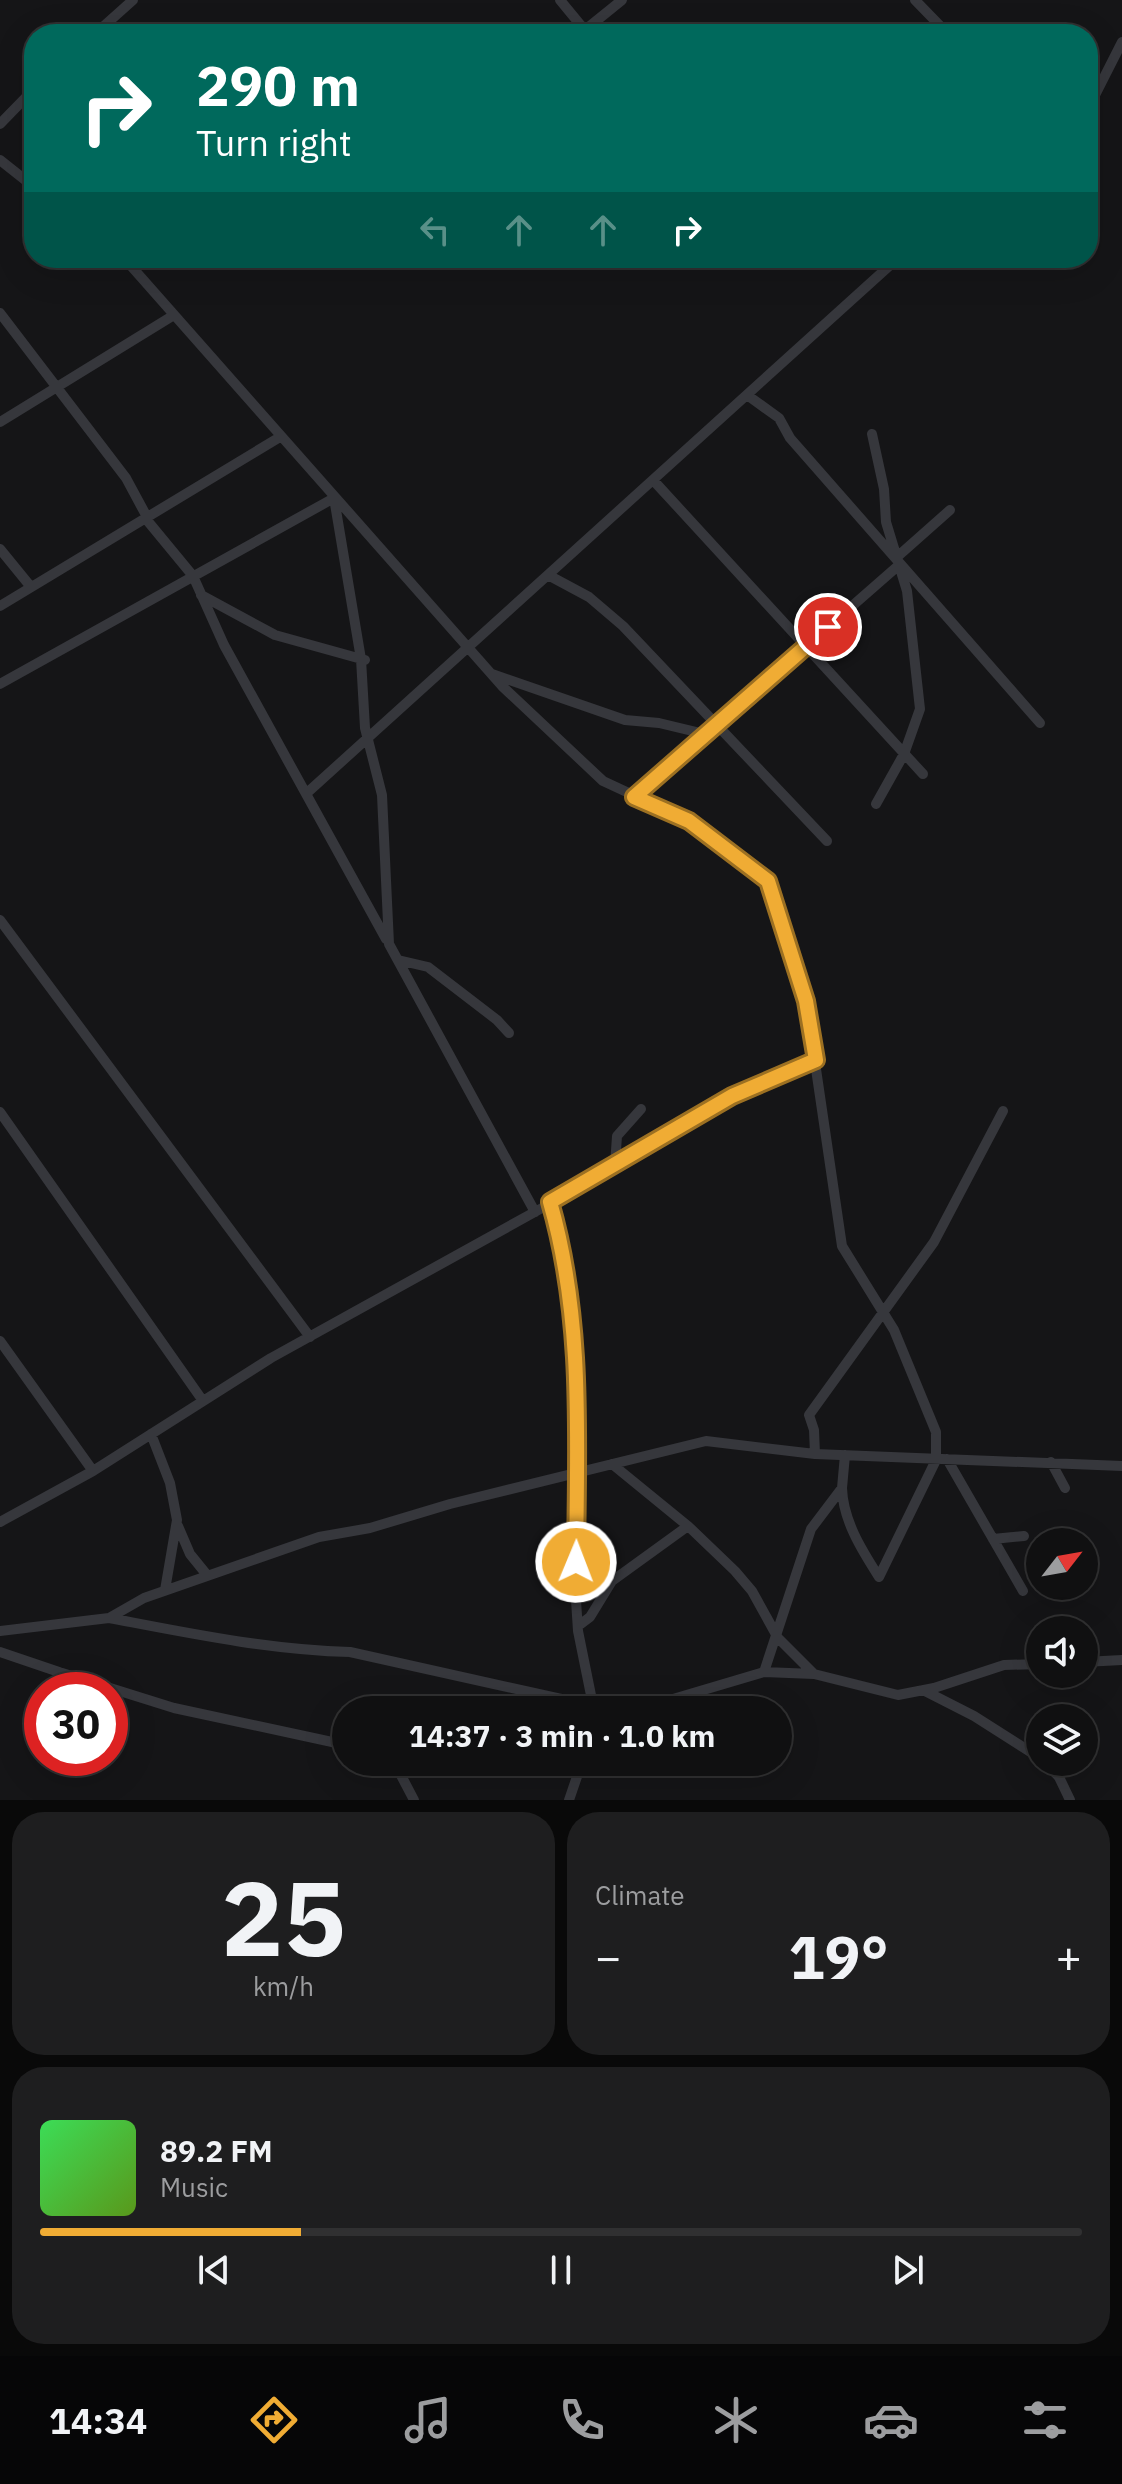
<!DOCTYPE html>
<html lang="en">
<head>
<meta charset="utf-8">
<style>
	body { margin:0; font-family:"IBM Plex Sans",sans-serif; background:#1e1e1f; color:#f1f3f6; height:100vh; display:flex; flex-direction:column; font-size:30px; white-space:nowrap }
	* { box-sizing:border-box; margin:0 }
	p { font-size:26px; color:#9c9d9f }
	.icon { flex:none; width:44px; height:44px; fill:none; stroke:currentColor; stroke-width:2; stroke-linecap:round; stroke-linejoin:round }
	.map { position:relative; height:1800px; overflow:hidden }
	.panel { display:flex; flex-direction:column; gap:12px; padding:12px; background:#090909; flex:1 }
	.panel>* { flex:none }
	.top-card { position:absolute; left:24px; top:24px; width:1074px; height:244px; border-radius:32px; box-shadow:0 8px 32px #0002,0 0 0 2px #303031; background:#00695c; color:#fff; overflow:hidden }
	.needle { width:52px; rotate:59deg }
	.buttons { position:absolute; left:1026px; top:1528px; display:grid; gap:16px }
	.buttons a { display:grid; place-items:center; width:72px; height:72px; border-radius:50%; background:#101011; box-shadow:0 8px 32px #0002,0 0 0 2px #303031; font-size:40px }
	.speed { position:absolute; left:24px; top:1672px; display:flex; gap:16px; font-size:40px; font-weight:700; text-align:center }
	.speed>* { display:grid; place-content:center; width:104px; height:104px; border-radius:50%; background:#101011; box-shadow:0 8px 32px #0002,0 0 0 2px #303031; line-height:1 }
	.speed .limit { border:12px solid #d22; background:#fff; color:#111 }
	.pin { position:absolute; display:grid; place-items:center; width:68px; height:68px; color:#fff; margin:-34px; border:4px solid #fff; border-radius:50%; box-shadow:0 2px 8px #0007 }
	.me { position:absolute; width:88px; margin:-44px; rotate:1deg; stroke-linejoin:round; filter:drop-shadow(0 0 6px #0008) }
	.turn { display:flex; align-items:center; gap:28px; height:168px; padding:0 40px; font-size:36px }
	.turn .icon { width:104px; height:104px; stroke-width:2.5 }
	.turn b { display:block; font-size:56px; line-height:68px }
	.lanes { display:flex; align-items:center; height:76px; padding:0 40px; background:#0003; justify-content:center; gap:40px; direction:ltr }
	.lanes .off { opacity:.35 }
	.big { font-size:60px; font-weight:800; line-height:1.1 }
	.panel .card { flex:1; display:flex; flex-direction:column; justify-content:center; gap:12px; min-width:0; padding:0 28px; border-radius:32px; background:#1e1e1f }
	.panel .dial { align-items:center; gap:0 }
	.dial b { font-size:104px; line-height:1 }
	.song { display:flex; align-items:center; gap:24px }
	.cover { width:96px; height:96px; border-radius:12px; background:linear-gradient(135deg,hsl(130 70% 55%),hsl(90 70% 35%)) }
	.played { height:8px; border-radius:4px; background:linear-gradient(90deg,#f0ac34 25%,#303031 25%) }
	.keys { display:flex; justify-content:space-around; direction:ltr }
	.heat { display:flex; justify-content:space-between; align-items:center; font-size:44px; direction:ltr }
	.panel .tiles { flex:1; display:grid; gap:12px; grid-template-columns:1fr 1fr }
	.card:last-child { grid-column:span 2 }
	.trip { position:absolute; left:332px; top:1696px; width:460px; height:80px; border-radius:40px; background:#101011; box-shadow:0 8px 32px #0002,0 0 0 2px #303031; font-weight:800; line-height:80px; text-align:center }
	.menu { display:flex; height:128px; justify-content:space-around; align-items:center; background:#060607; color:#9c9d9f }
	.menu .icon { width:56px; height:56px }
	.menu .current { color:#f0ac34 }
	.menu b { font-size:36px; color:#f1f3f6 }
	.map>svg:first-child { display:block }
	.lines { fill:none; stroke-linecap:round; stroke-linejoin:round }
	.street { stroke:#36373c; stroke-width:10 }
	.route-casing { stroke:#9c7022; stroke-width:20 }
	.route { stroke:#f0ac34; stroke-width:14 }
</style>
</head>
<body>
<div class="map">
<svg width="1122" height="1800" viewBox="0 0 1122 1800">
	<rect width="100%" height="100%" fill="#151517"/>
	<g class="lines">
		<path class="street" d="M560,0L588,34
			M915,0L948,34
			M95,34L133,0
			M580,34L622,0
			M1088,109L1122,42
			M0,124L34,89
			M0,160L34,187
			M124,258L502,686L603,781L689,821L768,881L806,1001L842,1246L894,1330L936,1432V1460L879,1577C861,1549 843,1520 842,1488
			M0,313L126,478L147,517
			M747,395L779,418L790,438L1040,723
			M0,422L174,315
			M872,434L884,489L886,522L907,591L920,709L904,754L876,804
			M653,480L923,774
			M146,519L193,576L224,645L386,939
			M0,549L31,587
			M897,557L950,510
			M548,575L589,597L623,626L827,841
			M201,595L275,635L365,660
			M0,606L280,437
			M492,674L625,720L659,723L709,735
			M0,684L334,498L361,659L365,728L382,795L389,944L535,1212
			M308,792L898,258
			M634,797L899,565
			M0,920L310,1337
			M398,960L428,967L497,1020L509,1033
			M0,1112L203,1401
			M615,1165L617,1136L641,1109
			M550,1202L568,1267L577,1371L575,1585L578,1631L594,1710
			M0,1341L93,1471
			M151,1434L170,1483L177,1520L165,1590
			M815,1454L814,1430L809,1415L934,1242L1003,1111
			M947,1459L1023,1591
			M1051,1462L1065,1488
			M612,1464L688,1526L735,1571L752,1591L778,1638L814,1674
			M0,1522L93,1471L271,1358L542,1208L732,1096L816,1060
			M178,1526L190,1554L207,1575
			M993,1539L1024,1536
			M109,1618C188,1633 269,1650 350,1652L593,1706L633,1710
			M578,1626L590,1617L612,1581L688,1526
			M0,1631L109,1618L144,1598L319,1537L370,1528L450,1504L706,1441L815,1454L1122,1466
			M0,1652L59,1672L83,1690
			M1084,1662L1122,1660
			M59,1672L174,1708L346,1745
			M764,1672L811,1529L842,1488L845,1455
			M923,1690L974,1716L1040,1758
			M636,1710L764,1672L814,1674L898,1695L934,1688L1004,1665L1040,1664
			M394,1762L414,1800
			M1045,1762L1059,1777L1070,1800
			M569,1800L582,1762"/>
	</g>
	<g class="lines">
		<defs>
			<path id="route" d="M576,1562C577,1440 584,1320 550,1202L732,1096L816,1060L806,1001L768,881L689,821L634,797L828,627"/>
		</defs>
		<use href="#route" class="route-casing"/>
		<use href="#route" class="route"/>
	</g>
</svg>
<div class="buttons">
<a><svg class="needle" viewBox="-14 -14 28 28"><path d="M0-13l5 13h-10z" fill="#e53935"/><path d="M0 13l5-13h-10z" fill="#9c9d9f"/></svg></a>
<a><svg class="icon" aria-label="sound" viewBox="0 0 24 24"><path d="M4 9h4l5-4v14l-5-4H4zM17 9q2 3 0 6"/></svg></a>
<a><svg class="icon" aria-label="layers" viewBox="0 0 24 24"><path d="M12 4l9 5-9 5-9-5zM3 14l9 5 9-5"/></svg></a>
</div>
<div class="speed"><div class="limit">30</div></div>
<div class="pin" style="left:828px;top:627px;background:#d93025"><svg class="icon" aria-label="arrive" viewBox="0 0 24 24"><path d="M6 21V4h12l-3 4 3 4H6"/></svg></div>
<svg class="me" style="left:576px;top:1562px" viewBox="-20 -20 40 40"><circle r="17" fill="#f0ac34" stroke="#fff" stroke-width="3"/><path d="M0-11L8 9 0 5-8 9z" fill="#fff"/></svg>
<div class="trip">14:37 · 3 min · 1.0 km</div>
<div class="top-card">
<div class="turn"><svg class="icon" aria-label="right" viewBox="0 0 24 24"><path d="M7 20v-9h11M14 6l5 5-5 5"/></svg><div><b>290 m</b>Turn right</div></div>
<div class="lanes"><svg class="icon off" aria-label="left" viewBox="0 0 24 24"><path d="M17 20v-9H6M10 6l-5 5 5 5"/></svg><svg class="icon off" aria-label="ahead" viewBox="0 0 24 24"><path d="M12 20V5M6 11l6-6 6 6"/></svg><svg class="icon off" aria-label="ahead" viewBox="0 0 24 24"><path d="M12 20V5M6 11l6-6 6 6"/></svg><svg class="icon" aria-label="right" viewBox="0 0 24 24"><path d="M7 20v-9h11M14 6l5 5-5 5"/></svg></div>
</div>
</div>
<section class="panel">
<div class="tiles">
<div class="card dial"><b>25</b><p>km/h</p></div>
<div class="card"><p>Climate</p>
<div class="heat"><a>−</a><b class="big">19°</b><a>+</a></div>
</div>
<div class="card">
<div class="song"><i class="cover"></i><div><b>89.2 FM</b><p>Music</p></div></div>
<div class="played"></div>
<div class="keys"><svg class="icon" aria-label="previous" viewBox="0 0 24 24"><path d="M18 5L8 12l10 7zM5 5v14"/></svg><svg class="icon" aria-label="pause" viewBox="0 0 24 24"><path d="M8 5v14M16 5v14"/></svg><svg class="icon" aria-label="next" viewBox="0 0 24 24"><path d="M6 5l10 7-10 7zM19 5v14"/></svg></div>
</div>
</div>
</section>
<nav class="menu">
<b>14:34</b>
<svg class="icon current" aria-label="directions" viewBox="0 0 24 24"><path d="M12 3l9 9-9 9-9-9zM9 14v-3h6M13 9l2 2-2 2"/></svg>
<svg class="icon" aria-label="music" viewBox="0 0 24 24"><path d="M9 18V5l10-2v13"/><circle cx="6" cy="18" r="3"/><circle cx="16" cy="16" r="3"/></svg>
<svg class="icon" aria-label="phone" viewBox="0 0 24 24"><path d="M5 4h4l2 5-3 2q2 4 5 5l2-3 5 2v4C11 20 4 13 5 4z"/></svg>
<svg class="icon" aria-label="climate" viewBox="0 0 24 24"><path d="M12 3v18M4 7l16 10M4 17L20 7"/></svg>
<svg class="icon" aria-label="car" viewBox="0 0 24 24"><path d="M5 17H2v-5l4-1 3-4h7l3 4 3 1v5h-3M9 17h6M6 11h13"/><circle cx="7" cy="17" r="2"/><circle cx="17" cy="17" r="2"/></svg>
<svg class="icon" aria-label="filters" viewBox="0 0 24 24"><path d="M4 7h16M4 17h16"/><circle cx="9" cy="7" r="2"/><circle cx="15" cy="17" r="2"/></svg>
</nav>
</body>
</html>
